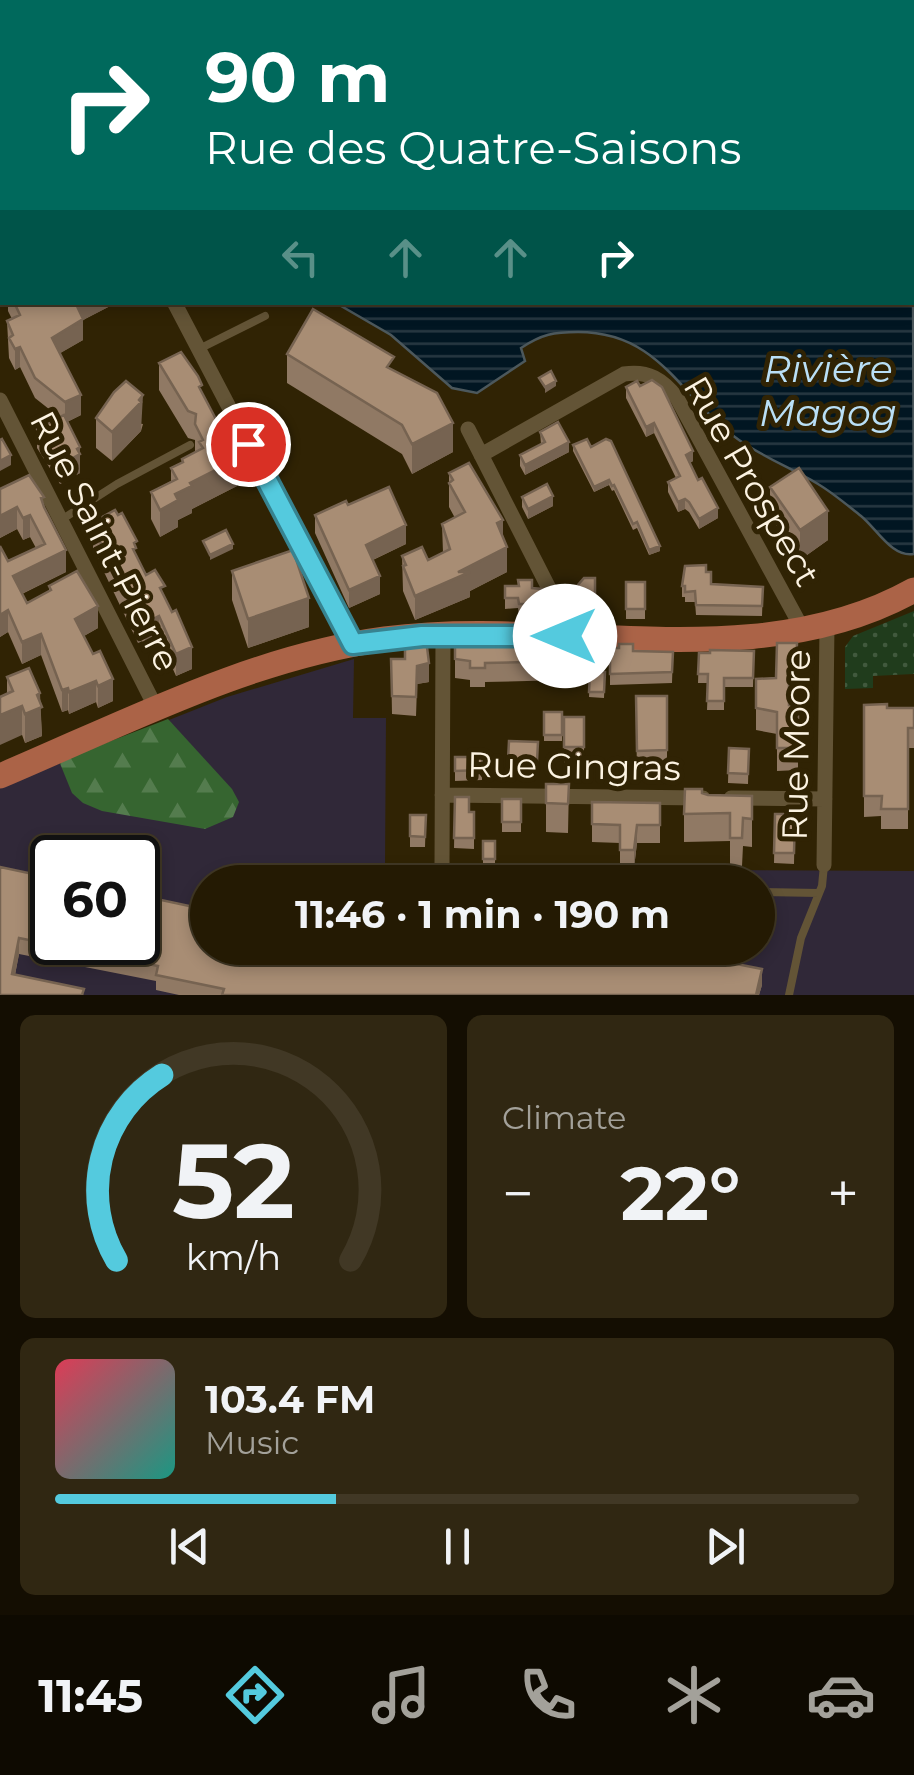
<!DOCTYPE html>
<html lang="en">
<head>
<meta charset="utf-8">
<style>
	body { margin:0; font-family:Montserrat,sans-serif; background:#302712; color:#f1f3f6; height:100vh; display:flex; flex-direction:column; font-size:38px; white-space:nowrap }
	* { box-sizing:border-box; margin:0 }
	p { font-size:32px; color:#a3a19a }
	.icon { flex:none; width:55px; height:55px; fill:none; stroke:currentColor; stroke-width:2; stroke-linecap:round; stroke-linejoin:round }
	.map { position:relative; height:995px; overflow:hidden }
	.panel { display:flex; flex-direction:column; gap:20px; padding:20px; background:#140e02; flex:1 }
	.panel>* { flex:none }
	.hud { position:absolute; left:0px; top:0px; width:915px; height:305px; box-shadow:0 5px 15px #0003,0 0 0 2px #413825; background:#00695c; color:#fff; overflow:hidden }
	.speed { position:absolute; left:30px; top:835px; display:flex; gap:20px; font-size:50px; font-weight:700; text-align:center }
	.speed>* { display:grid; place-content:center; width:130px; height:130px; border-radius:50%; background:#241a03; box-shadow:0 5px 15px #0003,0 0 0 2px #413825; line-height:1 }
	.speed .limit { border:5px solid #111; border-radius:15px; background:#fff; color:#111 }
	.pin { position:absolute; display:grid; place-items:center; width:85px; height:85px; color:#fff; margin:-42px; border:5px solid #fff; border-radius:50%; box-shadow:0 2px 10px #0007 }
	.me { position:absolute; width:110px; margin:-55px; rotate:270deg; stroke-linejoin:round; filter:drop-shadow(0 0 8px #0008) }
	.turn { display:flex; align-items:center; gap:35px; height:210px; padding:0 40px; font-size:45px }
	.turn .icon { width:130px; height:130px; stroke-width:2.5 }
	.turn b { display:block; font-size:70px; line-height:85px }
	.lanes { display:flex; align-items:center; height:95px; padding:0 40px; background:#0003; justify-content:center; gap:50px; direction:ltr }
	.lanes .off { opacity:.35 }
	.big { font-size:75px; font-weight:700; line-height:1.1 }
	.panel .card { flex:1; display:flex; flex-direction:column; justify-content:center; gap:15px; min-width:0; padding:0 35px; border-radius:15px; background:#302712 }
	.panel .dial { align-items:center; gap:0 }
	.dial svg { height:260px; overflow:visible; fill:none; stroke:#413825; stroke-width:7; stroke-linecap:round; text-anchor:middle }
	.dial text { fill:#f1f3f6; stroke:none }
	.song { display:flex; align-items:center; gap:30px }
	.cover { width:120px; height:120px; border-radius:15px; background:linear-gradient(135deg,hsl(350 70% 55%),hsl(170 70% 35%)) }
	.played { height:10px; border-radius:5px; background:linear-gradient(90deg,#54cade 35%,#413825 35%) }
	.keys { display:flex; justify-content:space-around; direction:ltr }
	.heat { display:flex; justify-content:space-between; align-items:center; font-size:55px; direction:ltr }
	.panel .tiles { flex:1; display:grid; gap:20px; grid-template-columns:1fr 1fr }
	.card:last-child { grid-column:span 2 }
	.trip { position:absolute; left:190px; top:865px; width:585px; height:100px; border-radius:50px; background:#241a03; box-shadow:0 5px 15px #0003,0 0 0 2px #413825; font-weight:700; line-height:100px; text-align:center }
	.menu { display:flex; height:160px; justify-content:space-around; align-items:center; background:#0e0a01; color:#a3a19a }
	.menu .icon { width:70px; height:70px }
	.menu .on { color:#54cade }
	.menu b { font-size:45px; color:#f1f3f6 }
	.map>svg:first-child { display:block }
	.industrial { fill:#302838; fill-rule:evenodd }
	.grass { fill:url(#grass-dots) }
	.forest { fill:url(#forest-firs) }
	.water { fill:url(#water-rules); stroke:#4c585c; stroke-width:2.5 }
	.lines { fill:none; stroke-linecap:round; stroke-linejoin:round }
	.service { stroke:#635436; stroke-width:8 }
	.minor { stroke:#635436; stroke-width:15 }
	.tertiary { stroke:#635436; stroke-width:20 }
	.primary { stroke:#ab6347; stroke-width:25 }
	.wall { fill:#907964 }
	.shaded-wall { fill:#766351 }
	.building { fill:#a88d74; stroke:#766351; stroke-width:2.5 }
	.route-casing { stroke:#378390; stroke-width:25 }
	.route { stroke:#54cade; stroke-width:18 }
	.labels { text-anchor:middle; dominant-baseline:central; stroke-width:10; stroke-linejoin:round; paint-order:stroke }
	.street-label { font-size:35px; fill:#fcf3e2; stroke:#302304 }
	.water-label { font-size:38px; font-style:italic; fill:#b9dff6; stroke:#302304 }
</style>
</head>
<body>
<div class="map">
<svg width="914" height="995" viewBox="0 0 914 995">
	<defs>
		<pattern id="grass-dots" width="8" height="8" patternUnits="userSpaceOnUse" patternTransform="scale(2.5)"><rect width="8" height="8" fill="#203c1c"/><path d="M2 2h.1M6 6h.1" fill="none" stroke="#41593d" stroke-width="1.8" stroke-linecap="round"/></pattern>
		<pattern id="forest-firs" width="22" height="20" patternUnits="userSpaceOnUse" patternTransform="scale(2.5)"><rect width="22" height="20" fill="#366530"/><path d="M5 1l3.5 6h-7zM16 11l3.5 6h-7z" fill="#547c4e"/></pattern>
		<pattern id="water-rules" width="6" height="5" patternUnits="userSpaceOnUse" patternTransform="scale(2.5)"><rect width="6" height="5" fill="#011622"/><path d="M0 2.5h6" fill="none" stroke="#273842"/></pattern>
	</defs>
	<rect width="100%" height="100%" fill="#302304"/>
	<path class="industrial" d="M354,659L353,718H386L385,868L914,871V995H0V787L227,697ZM52,858H138V942H52ZM208,882H758V948H208Z"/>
	<path class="grass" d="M914,611V674L873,676V688L845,689V647L853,636Z"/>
	<path class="forest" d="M168,719L232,789L239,802L233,817L205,829L102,811L83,803L72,793L59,761Z"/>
	<path class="water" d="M913,287L914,554C892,558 877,529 861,516C847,505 833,493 818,484C791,468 763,457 739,440C681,399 661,332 578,332C554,332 542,334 521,348L525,361L477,393L452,388L391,335L336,303L912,302Z"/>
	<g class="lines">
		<path class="service" d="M199,349L265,316
			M61,520L117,484L190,445
			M758,892L819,893
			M789,995L801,938L822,886L824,865"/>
		<path class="minor" d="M912,121H914
			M174,302L353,644
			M0,400L157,710
			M468,429L561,612L565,636
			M481,455L624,374C648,370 663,380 677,398L803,630
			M442,795L703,798
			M731,798L825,799
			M442,865L443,636
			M824,865L827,626"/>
		<path class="tertiary" d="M182,2L184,0
			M0,208L2,205"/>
		<path class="primary" d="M0,776C123,724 251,657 385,639C558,616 755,679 914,590"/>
	</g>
	<path class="wall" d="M2,79V138L0,135V109L2,108L0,104V80Z
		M8,302H114V304L83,320V340L60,353L81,415L67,422L80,447V473L60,484L37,448V429L59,417L35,398L20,367L15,370L9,358L7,321L12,319L8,311Z
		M287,354L394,370L453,452L412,474L402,454L287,383Z
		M159,363L202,392L237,486L192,509V513L178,520V527L160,537L151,519V492L171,481V468L182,463V459L195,452V440L188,438L159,390Z
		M626,387L693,461L690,463L718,518L699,529L689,512L685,509L678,512L668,492V482L676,478L654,433L646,437L626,398Z
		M96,418L143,424L141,431L112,461L96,448Z
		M540,432L569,452L525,475L520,466V455L541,444Z
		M573,445L591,447L660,551L649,555L637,528L633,530L614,490L612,491L609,485L594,492L573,451Z
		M449,473L503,537L507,572L470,591V597L415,620L403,591L402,556L428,560L443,553L442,524L455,518L449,507Z
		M770,487L828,540L800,560L770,516Z
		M0,489L44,508L66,572L22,594L27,603L49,591V586L98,628L84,636L113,701L98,708L96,702L69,714L68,710L62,712L41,655L22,664L8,632L0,637V546L8,561L36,548L30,537L23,540L17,529L0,538Z
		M522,497L553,506L528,519L522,507Z
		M348,505L406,544L373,560L380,594L349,608L315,533V515Z
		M95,521L137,558L146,575L165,598L192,669L176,676L159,638L145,645L142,641L138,643L93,549V527L95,525Z
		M232,571L309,627L248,648L232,600Z
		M706,572L711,584L763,587L762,616L696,615L695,602H685V597H682V586Z
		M595,578V620H577V586Z
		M626,582H645V619H626Z
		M505,586H519L542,589V614L519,615L518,608L505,609Z
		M570,633V676H566V680L485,682V687H470V680L455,678V637H545Z
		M610,648L673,652L672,683L610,685Z
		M754,651L753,687H724V710H707L708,683H698L699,653Z
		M391,659L429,682L417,684L416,716L392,714Z
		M590,672H605L604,698L589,697Z
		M7,677L40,703L42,736L25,743L7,694Z
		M756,679L796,691L789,695V705H798V770L777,771V734L756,730Z
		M636,696H667V780H637Z
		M864,705L887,708H914V748H908V829H881V816L864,817Z
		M544,712H562V741H544Z
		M564,717H584V777H564Z
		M509,741L538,742L537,771L508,770Z
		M729,748L749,749L748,784L728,783Z
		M455,757H482V780L455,781Z
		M546,784H569L568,833L546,832Z
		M702,793L708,795L752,796V847L743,846L742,866H730V841L684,842V814Z
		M455,797L469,812H474V849L454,848Z
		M502,799H521V832H502Z
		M592,802L660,803V843H637L634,868H620V843L592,842Z
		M775,814H795L794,864L774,863Z
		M410,815H426L425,847H410Z
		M483,841H495V864H483Z
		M0,867L208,948L762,985L759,995H179L156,990V981L19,954L15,975L84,995H0Z"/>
	<path class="shaded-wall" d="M2,253V270L0,273V255Z
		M78,302H114V304L83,320V340L52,358V338Z
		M20,347V367L15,370V349Z
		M556,381V386L545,393V387Z
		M81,395V415L65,423V402Z
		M143,395L141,431L112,461V432Z
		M453,423V452L412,474V444Z
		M654,423V433L646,437V427Z
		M569,442V452L525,475V465Z
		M80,447V473L60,484V465Z
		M693,451V461L686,465V455Z
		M11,455V465L0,471V461Z
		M237,459V486L192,509V513L178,520V527L160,537V510L175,494L190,483Z
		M609,480V485L594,492V487Z
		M553,496V506L528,519V509Z
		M685,499V509L678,512V502Z
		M17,507V529L0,538V516Z
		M718,508V518L699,529V519Z
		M828,511V540L800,560V530Z
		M30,515V537L23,540V518Z
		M503,520V545L497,523Z
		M406,525V544L366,563V545Z
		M233,544V549L210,560V555Z
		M660,546V551L649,555V550Z
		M507,547V572L470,591V597L415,620V596Z
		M66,550V572L13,598V576Z
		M380,576V594L349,608V590Z
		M309,598V627L248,648V619Z
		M98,606V628L75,641V619Z
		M8,610V632L0,637V615Z
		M159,616V638L145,645V623Z
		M142,619V641L138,643V621Z
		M41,634V655L22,664V642Z
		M797,643L796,691L789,695V673Z
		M192,647V669L176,676V654Z
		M429,663V682L417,684L416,716L417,666Z
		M113,679V701L98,708V686Z
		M96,681V702L69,714V692Z
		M68,688V710L62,712V690Z
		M40,693L42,736L25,743V714L37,695Z
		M22,706V735L0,745V715Z
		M637,825V843L634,868V850Z
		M19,938V954L12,990V974Z
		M762,969V985L759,995H756Z"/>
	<path class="building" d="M62,0H84L87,2H65Z
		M206,0H231L234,2H205Z
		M831,0H848L847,2H830Z
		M2,218V236L0,233V222Z
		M2,240V253L0,255V241Z
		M14,302H78L76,304L83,319L52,338L81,395L65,402L35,378L20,347L15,349L9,338L13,335L7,321L20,315Z
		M313,309L394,357L387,367L437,393L453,423L412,444L402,425L287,354Z
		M181,352L198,376L202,385L199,387L218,423L221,421L224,427L237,459L190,483L192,486L175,494L178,500L160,510L151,492L177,479L171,468L183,462L182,459L203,448L199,442L203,440L195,424L196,414L188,411L159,363Z
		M551,371L556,381L545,387L539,378Z
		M652,380L662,387L693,451L686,455L698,480L702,478L718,508L699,519L689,502L685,499L678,502L668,482L680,476L654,423L646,427L626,387L637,381L640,386Z
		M126,381L143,395L139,400L141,402L112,432L96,418L114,392Z
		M64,415L80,447L77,449L80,454L60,465L37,429Z
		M558,422L569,442L525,465L520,455L545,442L540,432Z
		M2,439L11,455L0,461V440Z
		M587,439L591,447L606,439L611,441L660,546L649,550L637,522L633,524L614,485L612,486L609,480L594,487L573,445Z
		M469,463L503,520L497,523L507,547L458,572H470L415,596L403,566L406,565L402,556L422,547L428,560L450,549L442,524L465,512L449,483L453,480L449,473Z
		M799,468L828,511L800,530L770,487Z
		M29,475L44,497L41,498L44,507L66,550L13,576L27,603L51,590L49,586L77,571L98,606L75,619L93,654L100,651L113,679L98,686L96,681L69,692L68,688L62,690L41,634L22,642L8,610L0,615V546L8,561L45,544L30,515L23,518L17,507L0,516V489Z
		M547,484L553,496L528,509L522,497Z
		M389,487L406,525L366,545L380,576L349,590L315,515L346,501L348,505Z
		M115,510L118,515L122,513L137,541L134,543L136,548L133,549L146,575L155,570L165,586L160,588L172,612L176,610L192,647L176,654L159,616L145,623L142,619L138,621L93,527L97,524L95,521Z
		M226,530L233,544L210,555L203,541Z
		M293,550L309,598L248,619L232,571Z
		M706,565V572H711V584L763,587L762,606L696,605L695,591L685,592V586H682L685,566Z
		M584,578H595V611H577V586Z
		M518,580H532V588L542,589V604H519L518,598H505V586H519Z
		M626,582H645V609H626Z
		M461,632H474V637H499V635L545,637V632L570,633V657H566V661L485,663V668H470V661L455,659V637Z
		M426,639L429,663L417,666L416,697L392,696L391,659H405V640Z
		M777,643H797L796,669L789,673V705H798V748H777V712L756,708V679L776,678Z
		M619,644H633V651L673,652L672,672L610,674V648H619Z
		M710,650L754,651L753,678H724V701H707L708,674H698L699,653H710Z
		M29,668L40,693L37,695L42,707L25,714L22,706L0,715V697L13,691L7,677Z
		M590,672H605L604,692H589Z
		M636,696H667V750L637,751Z
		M887,704V708H914V728H908V809H881L882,796H864V705Z
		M544,712H562V735H544Z
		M564,717H584V747H564Z
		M509,741L538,742L537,761L508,760Z
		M729,748L749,749L748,774L728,773Z
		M455,757H482V770L455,771Z
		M546,784H569L568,804L546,803Z
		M685,789H702V793L708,795L752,796V819L743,818L742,838H730V813L684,814Z
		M455,797H469V812H474V838H454Z
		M502,799H521V822H502Z
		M592,802L660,803V825H637L634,850H620V825L592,824Z
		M775,814H795L794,853H774Z
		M410,815H426L425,837L410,836Z
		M483,841H495V859H483Z
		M0,867L52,878V942H138V895L208,910V948H655L762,969L756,995H222L224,989L156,975L158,966L19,938L12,974L84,989L82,995H0Z"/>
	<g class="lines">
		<defs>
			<path id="route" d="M248,444L353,644L422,636H565"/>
		</defs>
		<use href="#route" class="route-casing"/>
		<use href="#route" class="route"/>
	</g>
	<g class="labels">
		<g class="street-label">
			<text transform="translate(752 481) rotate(60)">Rue Prospect</text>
			<text transform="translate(105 541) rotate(63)">Rue Saint-Pierre</text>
			<text transform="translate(796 745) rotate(-89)">Rue Moore</text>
			<text transform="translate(574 766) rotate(1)">Rue Gingras</text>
		</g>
		<g class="water-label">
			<text x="828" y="368">Rivière<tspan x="828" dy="44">Magog</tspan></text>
		</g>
	</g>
</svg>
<div class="speed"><div class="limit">60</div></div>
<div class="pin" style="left:248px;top:444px;background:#d93025"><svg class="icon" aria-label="arrive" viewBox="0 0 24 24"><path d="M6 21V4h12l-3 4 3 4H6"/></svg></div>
<svg class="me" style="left:565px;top:636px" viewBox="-20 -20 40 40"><circle r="19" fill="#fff"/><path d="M0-13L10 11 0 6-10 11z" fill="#54cade"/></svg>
<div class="trip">11:46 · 1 min · 190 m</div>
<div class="hud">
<div class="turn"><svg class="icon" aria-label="right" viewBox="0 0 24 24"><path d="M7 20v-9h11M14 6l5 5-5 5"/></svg><div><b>90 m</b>Rue des Quatre-Saisons</div></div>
<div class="lanes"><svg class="icon off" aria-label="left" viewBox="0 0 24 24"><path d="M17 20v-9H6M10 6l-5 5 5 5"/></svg><svg class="icon off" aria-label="ahead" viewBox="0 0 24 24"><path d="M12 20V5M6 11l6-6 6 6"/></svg><svg class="icon off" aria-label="ahead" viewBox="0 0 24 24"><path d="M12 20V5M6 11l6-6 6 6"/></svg><svg class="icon" aria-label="right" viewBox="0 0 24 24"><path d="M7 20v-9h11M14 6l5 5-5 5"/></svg></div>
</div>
</div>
<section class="panel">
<div class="tiles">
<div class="card dial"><svg viewBox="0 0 100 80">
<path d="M14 69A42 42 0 1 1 86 69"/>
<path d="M14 69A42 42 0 0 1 28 12" stroke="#54cade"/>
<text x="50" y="56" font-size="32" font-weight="700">52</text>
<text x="50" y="72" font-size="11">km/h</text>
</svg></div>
<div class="card"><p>Climate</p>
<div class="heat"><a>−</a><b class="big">22°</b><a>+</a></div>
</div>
<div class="card">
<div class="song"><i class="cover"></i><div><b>103.4 FM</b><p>Music</p></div></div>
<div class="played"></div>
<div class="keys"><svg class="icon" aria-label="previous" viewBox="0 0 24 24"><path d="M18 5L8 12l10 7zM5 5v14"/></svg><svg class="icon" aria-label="pause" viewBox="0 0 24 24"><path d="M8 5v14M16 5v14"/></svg><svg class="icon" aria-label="next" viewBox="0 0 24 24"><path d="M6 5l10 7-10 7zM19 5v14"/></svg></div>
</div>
</div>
</section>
<nav class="menu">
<b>11:45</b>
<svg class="icon on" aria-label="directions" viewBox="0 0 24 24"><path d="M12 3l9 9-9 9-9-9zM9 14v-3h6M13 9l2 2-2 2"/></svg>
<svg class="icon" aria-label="music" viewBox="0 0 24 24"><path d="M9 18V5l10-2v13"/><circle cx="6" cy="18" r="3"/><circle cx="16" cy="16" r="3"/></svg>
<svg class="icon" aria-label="phone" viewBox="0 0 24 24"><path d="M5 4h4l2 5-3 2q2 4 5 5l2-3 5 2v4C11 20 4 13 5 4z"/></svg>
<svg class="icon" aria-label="climate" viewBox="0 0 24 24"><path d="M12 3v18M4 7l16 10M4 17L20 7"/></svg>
<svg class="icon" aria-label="car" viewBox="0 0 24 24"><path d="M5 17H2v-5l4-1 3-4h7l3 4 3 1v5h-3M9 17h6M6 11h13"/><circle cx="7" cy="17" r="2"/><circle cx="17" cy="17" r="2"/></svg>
</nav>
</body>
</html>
